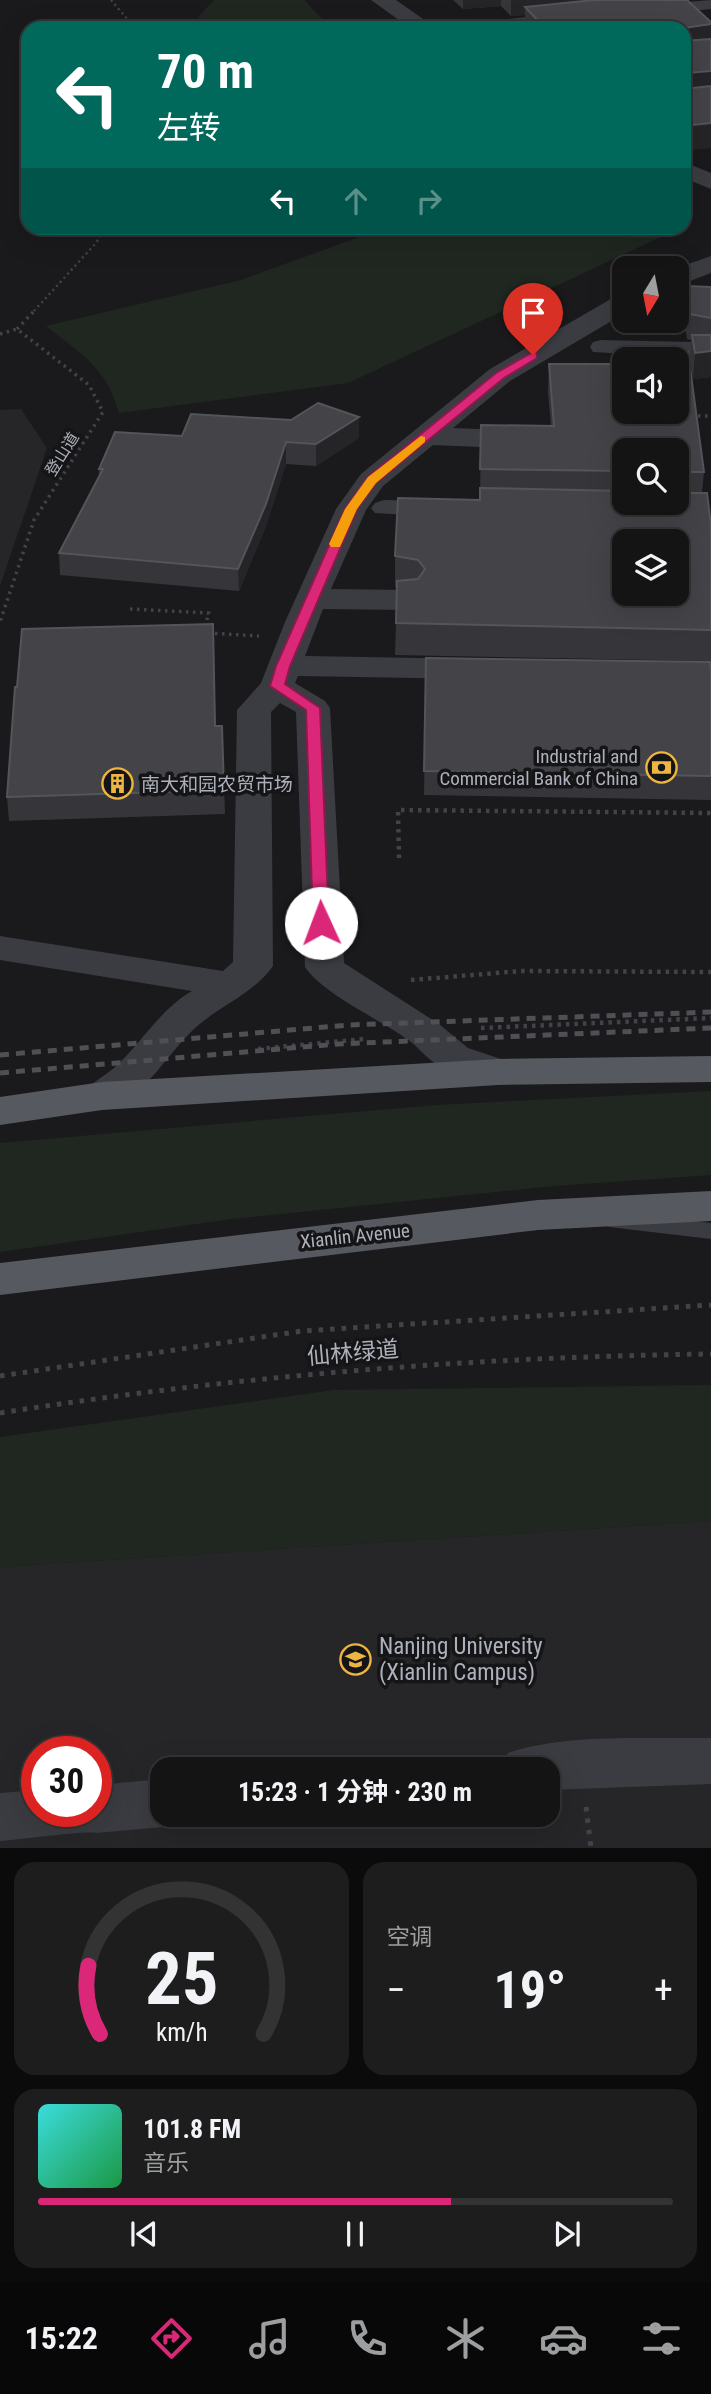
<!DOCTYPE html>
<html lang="zh">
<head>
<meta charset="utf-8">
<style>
	body { margin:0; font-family:"Roboto Condensed","Noto Sans SC",sans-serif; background:#1d1d1e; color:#f1f3f6; height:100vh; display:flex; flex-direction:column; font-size:26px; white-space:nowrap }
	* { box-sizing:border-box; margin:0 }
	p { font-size:23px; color:#9d9ea0 }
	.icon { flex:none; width:38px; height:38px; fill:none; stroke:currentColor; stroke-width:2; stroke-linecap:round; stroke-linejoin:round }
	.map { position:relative; height:1848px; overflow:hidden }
	.panel { display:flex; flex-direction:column; gap:14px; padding:14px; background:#0b0b0c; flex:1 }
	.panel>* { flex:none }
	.top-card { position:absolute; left:21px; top:21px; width:670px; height:214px; border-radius:21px; box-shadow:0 7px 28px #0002,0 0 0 2px #333334; background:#00695c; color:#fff; overflow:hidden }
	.needle { width:46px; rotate:190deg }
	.tools { position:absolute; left:612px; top:256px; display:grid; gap:14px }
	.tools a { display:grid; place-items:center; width:77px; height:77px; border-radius:14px; background:#141415; box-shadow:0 7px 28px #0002,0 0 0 2px #333334; font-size:35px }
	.speed { position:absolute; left:21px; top:1736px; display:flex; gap:14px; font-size:35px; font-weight:700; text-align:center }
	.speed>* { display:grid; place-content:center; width:91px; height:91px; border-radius:50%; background:#141415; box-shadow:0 7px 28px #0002,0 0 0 2px #333334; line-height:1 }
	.speed .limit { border:10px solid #d22; background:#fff; color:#111 }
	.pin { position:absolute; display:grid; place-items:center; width:60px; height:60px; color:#fff; margin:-72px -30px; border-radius:50% 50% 50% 0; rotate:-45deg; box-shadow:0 0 7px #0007 }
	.pin .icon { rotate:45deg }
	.me { position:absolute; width:77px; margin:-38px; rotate:358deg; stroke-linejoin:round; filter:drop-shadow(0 0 5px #0008) }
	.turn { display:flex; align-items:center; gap:24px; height:147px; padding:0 21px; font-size:32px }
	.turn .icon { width:91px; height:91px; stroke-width:2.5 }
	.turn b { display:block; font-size:49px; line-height:60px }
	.lanes { display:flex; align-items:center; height:66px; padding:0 21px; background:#0003; justify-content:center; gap:35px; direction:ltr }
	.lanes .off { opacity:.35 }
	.big { font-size:52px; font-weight:700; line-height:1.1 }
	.panel .tile { flex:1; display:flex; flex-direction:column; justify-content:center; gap:10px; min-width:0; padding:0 24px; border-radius:21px; background:#1d1d1e }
	.panel .dial { align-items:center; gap:0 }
	.dial svg { height:182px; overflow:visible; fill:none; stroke:#333334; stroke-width:7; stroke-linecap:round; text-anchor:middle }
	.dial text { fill:#f1f3f6; stroke:none }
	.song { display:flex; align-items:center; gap:21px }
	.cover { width:84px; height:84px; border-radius:10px; background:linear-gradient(135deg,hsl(180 70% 55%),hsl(140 70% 35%)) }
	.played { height:7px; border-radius:4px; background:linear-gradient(90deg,#db2777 65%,#333334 65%) }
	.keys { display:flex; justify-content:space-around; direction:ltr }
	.heat { display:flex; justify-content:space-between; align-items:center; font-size:38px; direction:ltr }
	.panel .tiles { flex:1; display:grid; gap:14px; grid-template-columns:1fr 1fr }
	.tile:last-child { grid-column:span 2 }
	.trip { position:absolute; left:150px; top:1757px; width:410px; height:70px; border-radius:21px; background:#141415; box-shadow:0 7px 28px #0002,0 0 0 2px #333334; font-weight:700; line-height:70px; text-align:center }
	.dock { display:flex; height:112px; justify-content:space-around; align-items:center; background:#080808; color:#9d9ea0 }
	.dock .icon { width:49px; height:49px }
	.dock .current { color:#db2777 }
	.dock b { font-size:32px; color:#f1f3f6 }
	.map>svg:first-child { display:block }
	.built { fill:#262629; fill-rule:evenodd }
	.green { fill:#202721 }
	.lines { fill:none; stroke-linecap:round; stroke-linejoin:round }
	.path-far3 { stroke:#414348; stroke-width:2.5; stroke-dasharray:2 3.5; stroke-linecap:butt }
	.path-far2 { stroke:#414348; stroke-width:3.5; stroke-dasharray:2.5 4.5; stroke-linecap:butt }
	.path-far1 { stroke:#414348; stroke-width:4.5; stroke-dasharray:3.5 5; stroke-linecap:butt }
	.path { stroke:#414348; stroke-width:5; stroke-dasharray:4.5 7; stroke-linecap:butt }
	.service { fill:#3b3c41; fill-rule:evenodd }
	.pedestrian { fill:#3b3c41; fill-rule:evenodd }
	.minor { fill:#3b3c41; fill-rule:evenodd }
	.primary { fill:#575960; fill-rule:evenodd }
	.rail { stroke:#4e5056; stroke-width:5; stroke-dasharray:9 7; stroke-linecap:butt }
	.wall { fill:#36363a; fill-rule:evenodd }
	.shaded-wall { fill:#252528 }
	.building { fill:#434348; stroke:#53555a; stroke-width:2; fill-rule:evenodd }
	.route { fill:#db2777; stroke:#8e194d; stroke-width:2 }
	.slow { fill:#f59e0b }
	.labels { text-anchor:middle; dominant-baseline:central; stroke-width:7; stroke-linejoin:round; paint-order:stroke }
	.far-street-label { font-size:16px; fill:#adb1bb; stroke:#151517 }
	.poi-label { font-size:19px; fill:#adb1bb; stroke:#151517; text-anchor:end }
	.street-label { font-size:19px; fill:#adb1bb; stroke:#151517 }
	.near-street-label { font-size:23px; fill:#adb1bb; stroke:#151517 }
	.near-poi-label { font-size:23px; fill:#adb1bb; stroke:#151517; text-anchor:start }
</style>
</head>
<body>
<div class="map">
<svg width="711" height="1848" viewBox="0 0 711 1848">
	<rect width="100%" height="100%" fill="#1a1a1c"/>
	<path class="built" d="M21,409L47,448L0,586V410Z
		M711,1521V1848H0V1567ZM37,1752H96V1811H37ZM163,1769H548V1815H163Z"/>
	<path class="green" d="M214,0H304L328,25L336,28H209L198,17Z
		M384,228H664L661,237L348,383L119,413C107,368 80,353 46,326L241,280Z
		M711,1091V1175L554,1186L231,1219L0,1252V1143L436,1105Z
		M711,1385V1521L0,1567V1437L334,1390Z"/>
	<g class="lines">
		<path class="path-far3" d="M111,0L135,28
			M34,311L96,243L105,228"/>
		<path class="path-far2" d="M17,329L36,309
			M0,334L17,329L89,385L103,412L34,520L0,622
			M691,416H711
			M130,609L209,613L204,629
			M208,633L259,636"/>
		<path class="path-far1" d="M399,858L398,810L711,813
			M411,980L521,971L711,972
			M481,1028L711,1018
			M258,1049L364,1039"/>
		<path class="path" d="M0,1376L302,1331L711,1305
			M0,1413C236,1376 472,1357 711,1354
			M586,1807L591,1848"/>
		<path class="service" d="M617,1213L711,1223V1239L609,1227L605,1221L609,1215Z"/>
		<path class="pedestrian" d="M711,0V9L650,15L641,10L650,5Z
			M567,13L576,18L573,22L521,28H460L469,23Z
			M601,340L694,342L711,345V359L593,352L590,347L593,342Z
			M384,500L440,501L449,504L453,509L449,514L440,517L375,513L371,508L375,503Z"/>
		<path class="minor" d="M371,0H396L436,28H410Z
			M684,162L711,173V189L684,178Z
			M711,256V273L677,286V268Z
			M625,294V313L510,381L453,428L530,431L540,434L545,440L540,446L530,449L433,445L383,486L366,510L331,589L406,590L417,593L422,600L417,607L406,610L323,609L305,656L477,659L489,662L494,669L489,676L477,679L298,676L295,683L325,701L330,708L344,963L439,1024L468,1048L513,1063L519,1072L513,1081C491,1087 460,1077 440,1066C429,1061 421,1050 411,1042C382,1020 324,995 305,967L296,712L280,703L271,712L273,966C252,996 215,1007 190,1033C166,1057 149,1088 118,1105C107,1111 98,1109 87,1106L81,1096C90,1083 102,1078 114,1068C142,1043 159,1010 192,991L0,960V936L223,971L233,962L237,710L261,683L285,622L336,509L361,474L490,369L616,296Z
			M711,1738V1784L548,1790V1769H500L508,1753C564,1733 650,1739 711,1738Z
			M163,1779V1815H185L182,1820L163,1827L96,1833C89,1830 15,1840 0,1841V1793L37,1790V1811H96V1785Z"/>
		<path class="primary" d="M711,1056V1082L498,1085L102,1110L0,1125V1097L102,1082L498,1059Z
			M711,1191V1221L538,1230L0,1295V1263L538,1200Z"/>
		<path class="rail" d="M0,1055L349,1025L711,1012
			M0,1073L338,1044L711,1028"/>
	</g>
	<path class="wall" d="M453,0H687L684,28H524L525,15L511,16L501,6L463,9Z
		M685,286L711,287V377L693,379L690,360L691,340L687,339L683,312Z
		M616,352L704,472L702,493L711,525V661L395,655L397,588L395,587V556L480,500L481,425L551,426L548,392L549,364H615ZM625,450H677V502H625Z
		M182,436L359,438L316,466L286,464L266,526L239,591L60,575L59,553L99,477V469Z
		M426,658L711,670V800L424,795Z
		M215,726H222L225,814L9,821L7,797Z"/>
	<path class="shaded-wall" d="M463,0H501V6L463,9Z
		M511,0H661L525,7V15L511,16Z
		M711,24V47L684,51V27Z
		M711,71V95L684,97V74L686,73Z
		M711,123V148L684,151V126Z
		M711,351V377L693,379L695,353Z
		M359,417V438L316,466V444Z
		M286,442V464L266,526L239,591L238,569Z"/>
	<path class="building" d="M594,0H687L711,22V24L684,28H557L556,27L545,28L525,7Z
		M711,39V71L686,73L684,74V41Z
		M711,86V123L684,126V89Z
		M685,286L711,287V318L689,314Z
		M692,335H711V351L695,353Z
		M616,352H688L704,472H677V450H625V471L480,469L481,425L554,426L549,364H618ZM625,359H677V411H625Z
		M318,403L359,417L316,444L286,442L266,504L238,569L59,553L103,469H99L115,432L182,436L191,414L291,420Z
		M480,488L625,491V502H677V493H707L711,525V630L396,623L397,581L418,579L425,569L418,560L395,556L398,498L480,500ZM625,541H677V593H625Z
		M213,624L215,726H222L224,790L7,797L15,687H17L22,629Z
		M426,658L710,662L711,670V776L424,771Z"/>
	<path class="route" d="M533,352L537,353V358L504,378L376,483L357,509L290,666L285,684L320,708L329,923L326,927H315L313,923L306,710L270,686L276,666L345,509L368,477L496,373Z"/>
	<path class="slow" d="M421,436L425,437V442L376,483L357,509L340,547H331L329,544L345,509L368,477Z"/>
	<defs>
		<symbol id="bank-ring" viewBox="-11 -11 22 22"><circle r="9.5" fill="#151517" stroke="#edb541" stroke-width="1.5"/><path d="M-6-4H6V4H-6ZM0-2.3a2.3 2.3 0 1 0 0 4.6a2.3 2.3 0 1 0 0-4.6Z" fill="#edb541"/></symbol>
		<symbol id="building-ring" viewBox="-11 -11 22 22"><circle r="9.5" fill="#151517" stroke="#edb541" stroke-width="1.5"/><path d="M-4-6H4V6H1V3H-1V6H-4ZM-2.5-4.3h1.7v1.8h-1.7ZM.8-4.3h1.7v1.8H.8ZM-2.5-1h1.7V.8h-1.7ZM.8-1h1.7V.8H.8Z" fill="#edb541"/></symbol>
		<symbol id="university-ring" viewBox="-11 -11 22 22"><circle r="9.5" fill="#151517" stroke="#edb541" stroke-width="1.5"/><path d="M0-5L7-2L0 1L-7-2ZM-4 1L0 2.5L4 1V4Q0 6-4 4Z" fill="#edb541"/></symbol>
	</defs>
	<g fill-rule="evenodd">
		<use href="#bank-ring" x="644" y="750" width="35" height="35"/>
		<use href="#building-ring" x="100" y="766" width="35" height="35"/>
		<use href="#university-ring" x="338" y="1642" width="35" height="35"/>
	</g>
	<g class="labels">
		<g class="far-street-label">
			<text transform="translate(62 454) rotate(-58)">登山道</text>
		</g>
		<g class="poi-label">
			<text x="638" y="756">Industrial and<tspan x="638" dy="22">Commercial Bank of China</tspan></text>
			<text x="141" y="784" text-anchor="start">南大和园农贸市场</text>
		</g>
		<g class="street-label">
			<text transform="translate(355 1236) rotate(-6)">Xianlin Avenue</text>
		</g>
		<g class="near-street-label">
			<text transform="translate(353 1353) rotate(-5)">仙林绿道</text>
		</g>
		<g class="near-poi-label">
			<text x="379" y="1646">Nanjing University<tspan x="379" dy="26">(Xianlin Campus)</tspan></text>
		</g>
	</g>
</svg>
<div class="tools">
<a><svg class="needle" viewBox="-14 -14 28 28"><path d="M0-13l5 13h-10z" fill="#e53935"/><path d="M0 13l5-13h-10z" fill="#9d9ea0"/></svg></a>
<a><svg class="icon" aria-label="sound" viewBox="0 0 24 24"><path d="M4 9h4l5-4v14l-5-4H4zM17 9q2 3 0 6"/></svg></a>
<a><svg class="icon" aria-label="search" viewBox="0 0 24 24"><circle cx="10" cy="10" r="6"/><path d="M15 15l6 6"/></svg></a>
<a><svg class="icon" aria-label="layers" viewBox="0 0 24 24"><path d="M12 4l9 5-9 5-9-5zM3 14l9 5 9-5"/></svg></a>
</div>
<div class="speed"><div class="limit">30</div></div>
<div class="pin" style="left:533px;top:355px;background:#d93025"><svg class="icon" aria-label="arrive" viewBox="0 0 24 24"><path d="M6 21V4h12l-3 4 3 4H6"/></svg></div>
<svg class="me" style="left:321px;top:923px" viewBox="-20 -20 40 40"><circle r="19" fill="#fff"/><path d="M0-13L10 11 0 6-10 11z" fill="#db2777"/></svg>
<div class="trip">15:23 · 1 分钟 · 230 m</div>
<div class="top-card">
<div class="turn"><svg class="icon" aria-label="left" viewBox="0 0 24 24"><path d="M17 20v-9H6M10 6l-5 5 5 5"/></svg><div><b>70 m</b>左转</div></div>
<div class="lanes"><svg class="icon" aria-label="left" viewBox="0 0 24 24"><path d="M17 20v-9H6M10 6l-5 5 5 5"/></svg><svg class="icon off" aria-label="ahead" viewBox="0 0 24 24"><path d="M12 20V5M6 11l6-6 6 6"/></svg><svg class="icon off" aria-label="right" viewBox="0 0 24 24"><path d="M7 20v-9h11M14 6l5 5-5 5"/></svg></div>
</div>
</div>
<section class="panel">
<div class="tiles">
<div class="tile dial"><svg viewBox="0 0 100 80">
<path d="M14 69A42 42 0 1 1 86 69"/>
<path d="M14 69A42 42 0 0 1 9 39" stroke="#db2777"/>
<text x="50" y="56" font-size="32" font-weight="700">25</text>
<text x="50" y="72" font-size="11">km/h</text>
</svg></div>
<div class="tile"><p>空调</p>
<div class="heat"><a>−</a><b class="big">19°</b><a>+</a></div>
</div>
<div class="tile">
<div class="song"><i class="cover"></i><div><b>101.8 FM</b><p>音乐</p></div></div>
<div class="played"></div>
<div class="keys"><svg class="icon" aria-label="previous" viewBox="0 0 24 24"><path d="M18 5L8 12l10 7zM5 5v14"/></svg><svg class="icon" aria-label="pause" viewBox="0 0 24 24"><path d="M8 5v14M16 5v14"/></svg><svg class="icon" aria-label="next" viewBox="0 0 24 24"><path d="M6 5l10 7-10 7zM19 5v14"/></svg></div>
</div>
</div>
</section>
<nav class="dock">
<b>15:22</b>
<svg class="icon current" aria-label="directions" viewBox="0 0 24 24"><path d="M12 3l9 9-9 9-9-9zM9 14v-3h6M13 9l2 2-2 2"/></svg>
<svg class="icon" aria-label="music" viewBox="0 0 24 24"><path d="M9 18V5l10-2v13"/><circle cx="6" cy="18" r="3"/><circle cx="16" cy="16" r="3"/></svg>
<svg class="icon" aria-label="phone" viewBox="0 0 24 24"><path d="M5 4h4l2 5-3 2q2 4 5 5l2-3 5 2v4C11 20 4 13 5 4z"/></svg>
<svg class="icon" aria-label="climate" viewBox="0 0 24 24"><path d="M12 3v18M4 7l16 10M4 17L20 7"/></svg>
<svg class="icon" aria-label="car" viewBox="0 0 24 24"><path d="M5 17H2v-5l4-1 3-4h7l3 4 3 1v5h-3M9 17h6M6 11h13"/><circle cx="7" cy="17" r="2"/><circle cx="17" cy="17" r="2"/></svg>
<svg class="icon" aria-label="filters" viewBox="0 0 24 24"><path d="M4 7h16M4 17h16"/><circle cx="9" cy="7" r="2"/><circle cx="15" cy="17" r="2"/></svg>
</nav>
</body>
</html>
